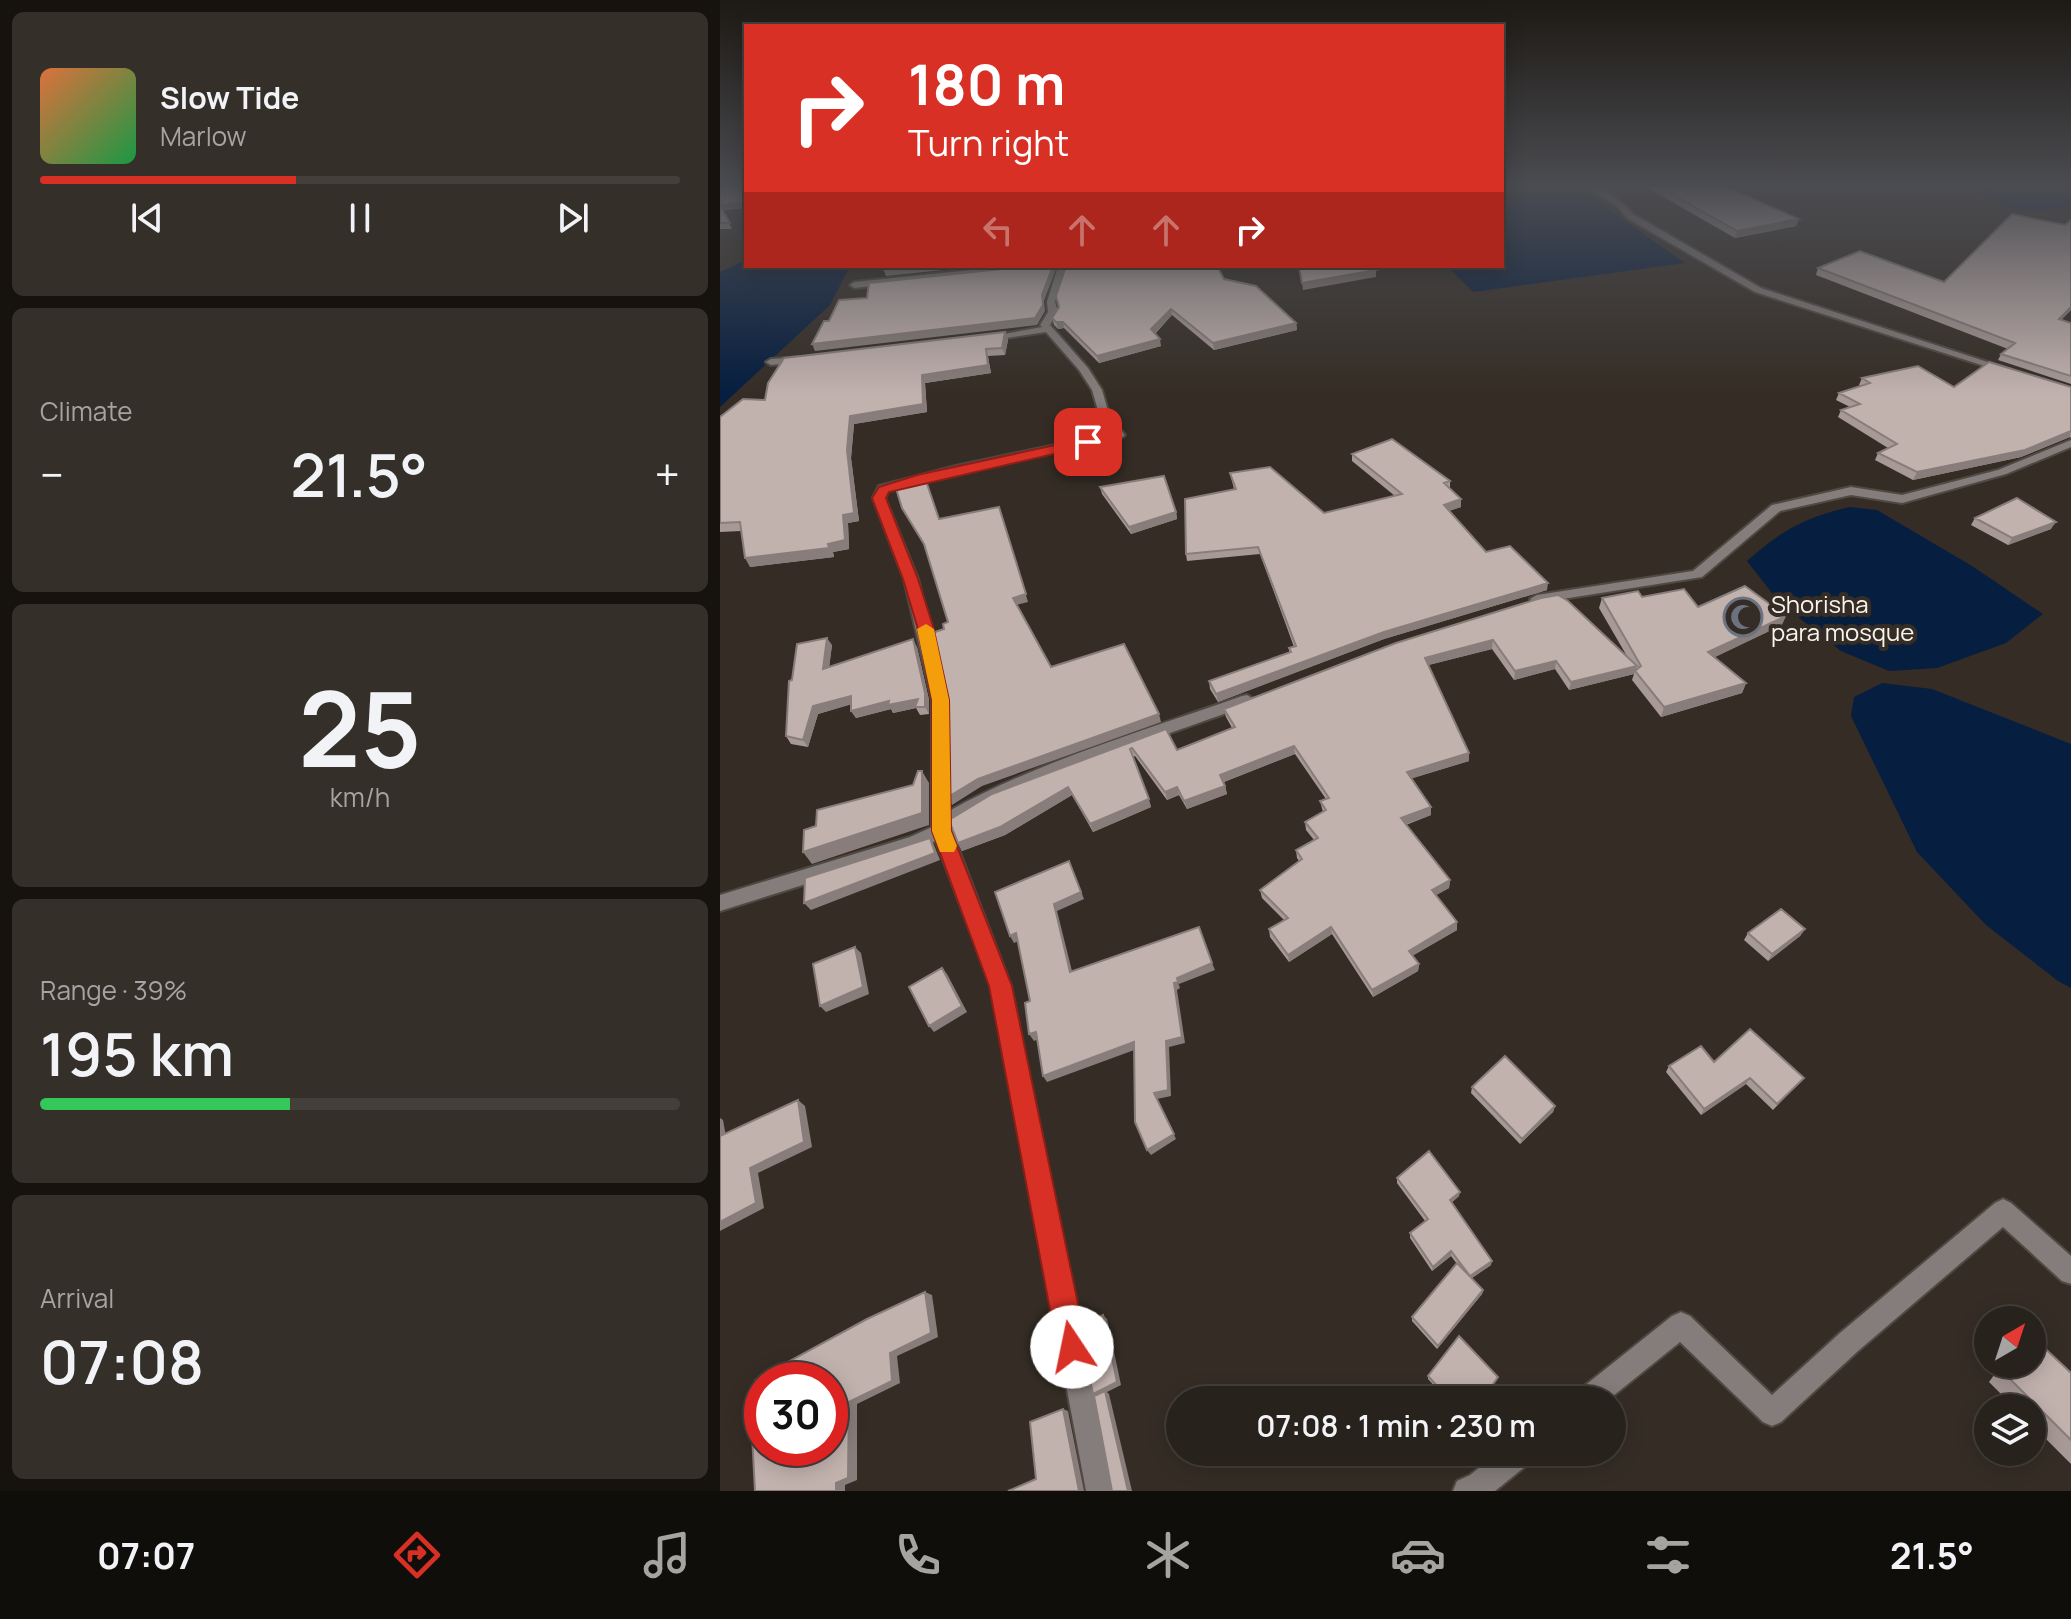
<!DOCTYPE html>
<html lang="en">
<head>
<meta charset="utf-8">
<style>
	body { margin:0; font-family:Manrope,sans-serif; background:#342f29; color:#f1f3f6; height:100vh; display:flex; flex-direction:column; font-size:30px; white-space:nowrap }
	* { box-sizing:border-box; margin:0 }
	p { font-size:26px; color:#a5a4a3 }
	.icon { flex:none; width:44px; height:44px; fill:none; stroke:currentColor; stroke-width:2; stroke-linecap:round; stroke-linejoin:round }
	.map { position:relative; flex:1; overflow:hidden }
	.drawer { display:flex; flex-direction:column; gap:12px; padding:12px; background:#16130f; width:720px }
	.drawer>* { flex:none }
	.guide { position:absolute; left:24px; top:24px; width:760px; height:244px; border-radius:0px; box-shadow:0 4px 20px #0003,0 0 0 2px #443f3b; background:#d93025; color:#fff; overflow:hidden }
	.needle { width:52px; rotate:39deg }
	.controls { position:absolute; left:1254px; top:1306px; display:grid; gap:16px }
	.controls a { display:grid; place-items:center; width:72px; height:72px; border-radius:50%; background:#28221c; box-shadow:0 4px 20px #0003,0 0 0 2px #443f3b; font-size:40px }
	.speed { position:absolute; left:24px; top:1362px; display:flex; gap:16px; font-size:40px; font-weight:700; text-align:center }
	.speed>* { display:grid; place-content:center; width:104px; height:104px; border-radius:50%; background:#28221c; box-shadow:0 4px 20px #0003,0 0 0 2px #443f3b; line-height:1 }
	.speed .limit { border:12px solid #d22; background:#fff; color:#111 }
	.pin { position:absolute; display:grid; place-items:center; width:68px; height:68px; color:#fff; margin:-34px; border-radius:16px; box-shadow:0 4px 12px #0006 }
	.me { position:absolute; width:88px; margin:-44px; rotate:349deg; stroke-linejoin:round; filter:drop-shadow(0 0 6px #0008) }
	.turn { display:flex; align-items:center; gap:28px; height:168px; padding:0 32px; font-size:36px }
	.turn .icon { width:104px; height:104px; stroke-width:2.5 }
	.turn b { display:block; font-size:56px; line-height:68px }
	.lanes { display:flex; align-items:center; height:76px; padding:0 32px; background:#0003; justify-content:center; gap:40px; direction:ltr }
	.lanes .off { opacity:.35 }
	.big { font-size:60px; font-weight:600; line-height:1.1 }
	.drawer .tile { flex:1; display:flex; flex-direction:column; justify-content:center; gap:12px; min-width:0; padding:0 28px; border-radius:12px; background:#342f29 }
	.drawer .dial { align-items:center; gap:0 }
	.dial b { font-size:104px; line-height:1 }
	.song { display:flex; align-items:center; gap:24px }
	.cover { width:96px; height:96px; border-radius:12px; background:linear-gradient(135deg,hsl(20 70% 55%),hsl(140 70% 35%)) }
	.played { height:8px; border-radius:4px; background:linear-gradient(90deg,#d93025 40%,#443f3b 40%) }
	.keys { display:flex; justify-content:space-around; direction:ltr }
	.heat { display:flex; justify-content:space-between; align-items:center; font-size:44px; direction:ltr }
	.charge { height:12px; border-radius:6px; background:linear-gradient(90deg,#34c759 39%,#443f3b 0) }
	.trip { position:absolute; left:446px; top:1386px; width:460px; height:80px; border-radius:40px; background:#28221c; box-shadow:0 4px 20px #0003,0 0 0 2px #443f3b; font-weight:600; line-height:80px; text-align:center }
	.tabs { display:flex; height:128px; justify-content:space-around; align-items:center; background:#100e0b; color:#a5a4a3 }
	.tabs .icon { width:56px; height:56px }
	.tabs .current { color:#d93025 }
	.tabs b { font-size:36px; color:#f1f3f6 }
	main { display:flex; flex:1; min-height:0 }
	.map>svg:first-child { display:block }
	.water { fill:#061e40 }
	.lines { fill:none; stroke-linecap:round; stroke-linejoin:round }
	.minor-casing { stroke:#504941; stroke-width:4 }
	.minor { fill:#847d7b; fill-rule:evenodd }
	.wall { fill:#a79996 }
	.shaded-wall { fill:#887d7a }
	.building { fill:#c2b2ae; stroke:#887d7a; stroke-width:2; fill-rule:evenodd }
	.route { fill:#d93025; stroke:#8d1f18; stroke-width:2 }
	.slow { fill:#f59e0b }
	.labels { text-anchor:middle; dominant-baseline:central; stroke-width:8; stroke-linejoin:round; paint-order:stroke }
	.poi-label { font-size:24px; fill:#f9f4ee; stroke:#352d25; text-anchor:start }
</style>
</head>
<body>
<main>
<section class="drawer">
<div class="tile">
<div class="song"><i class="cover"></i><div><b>Slow Tide</b><p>Marlow</p></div></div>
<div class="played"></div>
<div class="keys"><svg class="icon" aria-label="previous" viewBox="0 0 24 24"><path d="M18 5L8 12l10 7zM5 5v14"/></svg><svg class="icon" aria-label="pause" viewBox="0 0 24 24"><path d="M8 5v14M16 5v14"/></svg><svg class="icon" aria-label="next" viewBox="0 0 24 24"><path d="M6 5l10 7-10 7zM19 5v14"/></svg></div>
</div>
<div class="tile"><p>Climate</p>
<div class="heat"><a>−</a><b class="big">21.5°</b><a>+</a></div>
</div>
<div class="tile dial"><b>25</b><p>km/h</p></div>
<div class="tile"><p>Range · 39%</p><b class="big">195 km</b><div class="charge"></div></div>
<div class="tile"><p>Arrival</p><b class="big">07:08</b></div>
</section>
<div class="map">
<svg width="1351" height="1491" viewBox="0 0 1351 1491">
	<rect width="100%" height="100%" fill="#352d25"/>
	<path class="water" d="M782,186H855L965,263L753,292L727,266H782Z
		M1271,186H1351V206C1322,213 1285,215 1260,194Z
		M26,260V266H130L110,305L0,407V272Z
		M1129,507L1157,510L1252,566L1323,614L1286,643L1217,668L1169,671L1121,651L1059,602L1027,561C1062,530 1084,518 1129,507Z
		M1162,683L1212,689L1351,744V988L1338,981L1266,925L1197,852L1131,716L1134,697Z"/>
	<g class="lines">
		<defs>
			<path id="minor" d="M864,186C883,186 901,200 913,214L1041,288L1292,370L1283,372L1035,292L907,218L896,205Z
				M291,266H319L315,269L134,288L130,285L134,282Z
				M338,266H346L335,302L338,312L330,325L368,368L382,390L389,414L405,435L403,437L238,472L168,491L165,498L198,579L228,700L229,811C322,760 423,731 522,696L527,695L535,700L532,704C429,741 326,773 230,827L291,986L394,1491H366L271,986L216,841L195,850L0,911V895L190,837L212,827V700L184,579L153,498L159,486L236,466L392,433L379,414L372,390L359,370L326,332L267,341L262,338L322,327L320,325L328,312L327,302Z
				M81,357L84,358V362L51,365L46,362L51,359Z
				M1351,440V447L1286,474L1182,503L1131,495L1060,511L982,577L817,603L810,599L817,595L973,571L1052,505L1131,487L1182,495L1278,470Z
				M1283,1199L1291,1203L1351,1256V1284L1342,1281L1283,1227L1138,1351L1061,1422L1052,1426L1043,1422L960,1342L888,1400H854L858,1391L952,1316L961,1312L970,1316L1052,1395L1120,1333L1275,1203Z
				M779,1452H815L811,1462L775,1491H733L737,1481L750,1475Z"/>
		</defs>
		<use href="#minor" class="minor-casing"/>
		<use href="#minor" class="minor"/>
	</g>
	<path class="wall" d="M0,186L26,208L3,210L12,229H0Z
		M924,186H1005L1079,219L1076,226L1015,238Z
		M1351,220V310L1341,320L1351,323V384L1278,360L1281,354L1288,349L1096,275L1098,268L1224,282L1345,225Z
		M504,279L576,323L577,330L494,350L452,315L435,334L441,346L379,363L344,328L338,329L334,325L332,318L339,307Z
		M285,332L288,340L285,355L268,356L271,373L205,383L207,412L134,424L131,458L139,521L128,523L129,549L113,552L114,557L30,567L21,531L0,532V417L45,400Z
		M1142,378L1234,387H1351V438L1350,437L1301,457L1193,480L1155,460L1158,453L1168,448L1118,417L1121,410L1130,407L1116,400L1119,393L1141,386L1139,385Z
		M632,454L730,481V488L741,499V507L729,511L766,552L827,590L664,639L498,702L490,689L489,681L569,652V648L574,647L540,554L467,561L466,554L514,489L510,473L604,513L675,496L632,461Z
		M380,487L456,512L457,519L411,534L382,494Z
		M1255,518L1331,529L1288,545L1251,525Z
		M922,597L978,607L1062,625L994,657L1026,683L1022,693L941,717L912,680L914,674L849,690L835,669L794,680L772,649L708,665L749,761L692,778L711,815L686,825L730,880L729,888L716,895L737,930L692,956L699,964L698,971L653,997L612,934L569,962L550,937L549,929L564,920L542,898L540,890L579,861L577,858L576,850L594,840L586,830L585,822L603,812L600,801L606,799L575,754L504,782L507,794L467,809L459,795L447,800L415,756L413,757L431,807L373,832L352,795L285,835L242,851L238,843L446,729L457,750L512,728L506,717L504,709L821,598L908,658L879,608L882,598Z
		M112,645L109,667L197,647L209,700V714L200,715L196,708L173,713L171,709L136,718L131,711V704L98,714L88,747L71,744L66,736L72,680Z
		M1085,929L1080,936L1048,961L1024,940L1028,933Z
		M994,1062L1084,1078L1053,1110L1026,1084L981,1115L946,1072L949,1066Z
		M752,1087L835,1106L833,1112L800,1144L751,1093Z
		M677,1178L739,1196L732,1202L771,1265L752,1278L763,1290L762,1294L717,1349L692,1321V1317L737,1264L731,1256L712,1271L690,1238V1233L705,1221L677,1183Z
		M1315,1339L1351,1373V1464L1312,1425V1408H1295L1269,1382L1282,1364H1312V1340Z
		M708,1376L762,1400H727L708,1379Z"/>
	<path class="shaded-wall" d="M26,202V208L3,210L0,205Z
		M1079,219L1076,226L1015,238L1017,231Z
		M198,266H262L166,276L163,269Z
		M333,266H337L324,301L325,311L317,325L95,351L92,344L322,295Z
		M656,270V277L583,290L582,283Z
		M1351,307V310L1335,326L1339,319Z
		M451,309L452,315L432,336L431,329Z
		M336,322H343L344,328L338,329Z
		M576,323L577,330L494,350L493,343Z
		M285,332L288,340L285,355L282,348Z
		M440,339L441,346L379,363L377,356Z
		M266,349L271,373L205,383L207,412L134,424L131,458L139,521L128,523L129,549L113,552L114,557L30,567L25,558L108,544L123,515L130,416L202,375Z
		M1351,431L1350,437L1301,457L1193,480L1197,472Z
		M741,499V507L724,512V505Z
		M456,512L457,519L411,534L409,527Z
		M282,515L308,602L296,605L293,598Z
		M1336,522L1331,529L1288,545L1292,538Z
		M828,583L827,590L664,639L498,702L496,694L664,632Z
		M1066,616L1062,625L985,662L988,652Z
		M107,638L112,645L108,677L103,669Z
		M193,639L197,647L209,700V714L205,707Z
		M773,640L772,649L705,666V658Z
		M836,661L835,669L794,680L795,671Z
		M917,666L914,674L849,690L851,682Z
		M1026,683L1022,693L941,717L944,707Z
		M131,696L136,703L98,714L88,747L83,740L93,706Z
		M198,699L196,708L173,713L171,709L136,718L131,711L169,701Z
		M439,714L441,722L262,786L232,805L228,797L258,779Z
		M574,746L575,754L501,783L500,775Z
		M749,753V761L687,780V772Z
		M202,771L209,783V825L92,864L83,852L202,813Z
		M505,786L507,794L467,809L464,801Z
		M348,787L352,795L285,835L242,851L238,843Z
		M457,787L459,795L447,800L445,792Z
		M429,799L431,807L373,832L370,824Z
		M711,807V815L681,826V818Z
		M210,838L214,845L220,860L91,910L84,903Z
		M352,868L364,899L337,911L354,979L350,972L334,904Z
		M730,880L729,888L711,898L712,890Z
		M737,922V930L688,958L689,951Z
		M611,927L612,934L569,962L568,955Z
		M1085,929L1080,936L1048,961L1052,954Z
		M296,933L300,940L294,943L290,936Z
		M135,947L141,953L149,994L106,1012L100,1006Z
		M492,963L495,970L459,984L457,978Z
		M699,964L698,971L653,997L652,990Z
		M222,968L227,974L247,1012L214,1032L209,1026Z
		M458,982L460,988L457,990L465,1043L449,1047L451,1096L437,1099L456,1139L431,1155L427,1150L434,1093L446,1041L454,983Z
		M316,1032L320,1038L314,1041L309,1034Z
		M414,1042L417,1049L327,1082L323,1076Z
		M1030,1078L1026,1084L981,1115L984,1109Z
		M78,1100L85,1106L92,1147L38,1173L44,1208L0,1231V1222L30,1168Z
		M835,1106L833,1112L800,1144L802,1139Z
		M0,1118L3,1120L7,1142L0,1138Z
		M740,1192L739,1196L729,1205L730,1200Z
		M731,1251V1256L712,1271L713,1267Z
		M772,1261L771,1265L749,1280L750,1276Z
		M763,1290L762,1294L717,1349L718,1346Z
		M205,1292L212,1295L218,1337L177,1356L180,1383L137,1404V1480L125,1485V1491H116L129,1402L170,1353Z
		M383,1315L387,1319L401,1385L387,1392L389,1394L412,1491H408L378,1397L373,1394Z
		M343,1409L348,1411L364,1491H359Z"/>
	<path class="building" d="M0,186H26V202L0,205Z
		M938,186H1005L1079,219L1017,231Z
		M0,205L10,223H0Z
		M1292,214L1345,225L1351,220V307L1339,319L1351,323V376L1281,354L1295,343L1098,268L1140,251L1224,282Z
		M165,266H198L163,269Z
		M311,266H333L322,295L323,305L315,318L92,344L104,321H109L119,300L147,298L149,283Z
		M346,266H497L504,279L536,286L576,323L493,343L451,309L431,329L440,339L377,356L343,322H336L332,318L339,307L336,296Z
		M579,266H651L656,270L582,283Z
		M285,332L282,348L266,349L268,365L202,375L203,404L130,416L127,450L134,513L123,515L125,540L108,544L109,548L25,558L20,522L0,523V417L23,399L45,400L48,383L64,358Z
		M1269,362L1351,387V431L1305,450L1197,472L1158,453L1177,444L1121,410L1140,404L1119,393L1150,383L1142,378L1198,366L1234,387Z
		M672,439L730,481L724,483L741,499L724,505L766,552L790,546L828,583L664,632L496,694L489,681L571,652L569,648L576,646L538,547L466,554L465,499L516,489L510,473L550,467L604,513L682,494L632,454Z
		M444,476L456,512L409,527L380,487Z
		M205,478L219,519L279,507L306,594L293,598L331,667L404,644L439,714L258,779L228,797L227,704L212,633L224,629L223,624L228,622L204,544L182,508L175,485Z
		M1297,498L1336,522L1292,538L1255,518Z
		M1025,586L1066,616L988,652L1026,683L944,707L915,671L921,666L882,598L918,591L922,597L964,589L978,607Z
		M838,595L848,601L917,666L851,682L836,661L795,671L773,640L705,658L749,753L687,772L711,807L681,818L730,880L712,890L737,922L689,951L699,964L652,990L611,927L568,955L549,929L568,918L540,890L582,859L576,850L598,838L585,822L606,810L600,801L609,798L574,746L500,775L505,786L464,801L457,787L445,792L412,748L410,749L429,799L370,824L348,787L280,827L238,843L229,820L272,794L446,729L457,750L515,727L504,709L676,643L821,598Z
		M107,638L103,669L193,639L205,693V707H195L198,699L168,705L169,701L131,711V696L93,706L83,740L66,736L69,681L72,680L77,644Z
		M198,771H202V813L83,852L84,830L96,826L97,810L193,785Z
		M210,838L215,853L84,903L85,878Z
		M349,861L361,892L334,904L350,972L479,927L492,963L457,978L458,982L454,983L462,1037L446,1041L448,1090L434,1093L454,1134L427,1150L415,1122L414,1042L323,1076L316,1032L309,1034L305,1003L310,1001L296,933L290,936L275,892Z
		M1061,909L1085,929L1052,954L1028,933Z
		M135,947L143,987L100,1006L93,964Z
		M222,968L242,1006L209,1026L189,987Z
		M1030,1029L1084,1078L1057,1104L1030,1078L984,1109L949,1066L981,1046L994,1062Z
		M785,1056L835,1106L802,1139L752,1087Z
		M78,1100L84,1142L30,1168L36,1203L0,1222V1136Z
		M709,1151L740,1192L730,1200L772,1261L750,1276L731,1251L713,1267L690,1233L708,1219L677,1178Z
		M737,1263L763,1290L718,1346L692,1317Z
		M205,1292L211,1333L170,1353L172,1381L129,1402L128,1478L116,1483V1491H35L32,1434L38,1431L35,1380L147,1319ZM42,1380H110V1448H42Z
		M383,1315L397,1382L373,1394L359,1326Z
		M739,1336L778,1377L762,1400H730L708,1376Z
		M1315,1339L1351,1373V1440L1287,1376L1296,1364H1312V1342Z
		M385,1391L408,1491H392L374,1396Z
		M343,1409L359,1491H288L316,1479L310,1422Z"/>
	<linearGradient id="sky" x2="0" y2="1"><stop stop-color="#1d1914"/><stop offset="0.47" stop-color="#4b4c51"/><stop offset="1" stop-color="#4b4c51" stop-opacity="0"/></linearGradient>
	<rect width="1351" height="395" fill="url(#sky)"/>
	<path class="route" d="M368,438L373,439V445L169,492L166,498L198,579L213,626L229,700L231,831L292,986L367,1347L362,1357L352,1362L342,1357L337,1347L269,986L212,831V700L197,626L183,579L152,498L159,487L197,475Z"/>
	<path class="slow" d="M206,624L214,629L229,700L231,831L237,846L234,852H220L212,831V700L197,629Z"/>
	<defs>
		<symbol id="mosque-ring" viewBox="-11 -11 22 22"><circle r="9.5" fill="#352d25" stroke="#6b7280" stroke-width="1.5"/><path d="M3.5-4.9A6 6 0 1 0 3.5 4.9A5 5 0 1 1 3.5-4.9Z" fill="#6b7280"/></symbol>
	</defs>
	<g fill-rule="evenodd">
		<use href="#mosque-ring" x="1001" y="595" width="44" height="44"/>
	</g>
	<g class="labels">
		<g class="poi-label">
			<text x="1051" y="603">Shorisha<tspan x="1051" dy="28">para mosque</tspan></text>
		</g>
	</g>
</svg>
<div class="controls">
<a><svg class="needle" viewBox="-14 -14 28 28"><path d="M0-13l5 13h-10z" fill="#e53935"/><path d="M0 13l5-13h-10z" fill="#a5a4a3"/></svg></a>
<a><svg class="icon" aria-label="layers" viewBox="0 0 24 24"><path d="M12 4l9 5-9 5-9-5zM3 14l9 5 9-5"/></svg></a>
</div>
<div class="speed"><div class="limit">30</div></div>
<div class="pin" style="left:368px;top:442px;background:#d93025"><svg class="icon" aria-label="arrive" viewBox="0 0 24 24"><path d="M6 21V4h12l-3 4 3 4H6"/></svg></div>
<svg class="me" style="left:352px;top:1347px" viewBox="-20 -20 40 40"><circle r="19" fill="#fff"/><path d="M0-13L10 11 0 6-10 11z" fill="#d93025"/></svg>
<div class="trip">07:08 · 1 min · 230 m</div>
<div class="guide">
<div class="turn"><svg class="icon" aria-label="right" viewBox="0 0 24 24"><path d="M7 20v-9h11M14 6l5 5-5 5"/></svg><div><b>180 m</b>Turn right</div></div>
<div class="lanes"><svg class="icon off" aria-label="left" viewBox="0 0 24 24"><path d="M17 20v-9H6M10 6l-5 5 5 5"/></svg><svg class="icon off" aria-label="ahead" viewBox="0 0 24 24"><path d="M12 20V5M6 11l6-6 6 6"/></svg><svg class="icon off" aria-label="ahead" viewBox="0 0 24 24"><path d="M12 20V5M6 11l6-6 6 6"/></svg><svg class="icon" aria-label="right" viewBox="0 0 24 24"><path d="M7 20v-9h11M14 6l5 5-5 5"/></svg></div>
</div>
</div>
</main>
<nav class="tabs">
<b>07:07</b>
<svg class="icon current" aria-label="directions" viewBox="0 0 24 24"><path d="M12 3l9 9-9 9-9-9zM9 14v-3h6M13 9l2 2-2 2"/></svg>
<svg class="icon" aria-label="music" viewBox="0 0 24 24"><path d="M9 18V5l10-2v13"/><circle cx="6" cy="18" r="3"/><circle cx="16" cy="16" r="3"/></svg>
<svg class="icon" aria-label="phone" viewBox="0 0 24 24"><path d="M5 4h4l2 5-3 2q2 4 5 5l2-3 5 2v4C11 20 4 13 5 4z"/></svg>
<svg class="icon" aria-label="climate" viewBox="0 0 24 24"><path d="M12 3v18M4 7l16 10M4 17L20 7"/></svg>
<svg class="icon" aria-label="car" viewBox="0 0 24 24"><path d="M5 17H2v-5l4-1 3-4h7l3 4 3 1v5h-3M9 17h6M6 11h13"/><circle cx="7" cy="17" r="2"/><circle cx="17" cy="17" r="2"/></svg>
<svg class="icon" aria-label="filters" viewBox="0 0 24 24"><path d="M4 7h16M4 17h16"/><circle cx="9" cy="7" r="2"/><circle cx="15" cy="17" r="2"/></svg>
<b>21.5°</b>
</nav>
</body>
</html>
